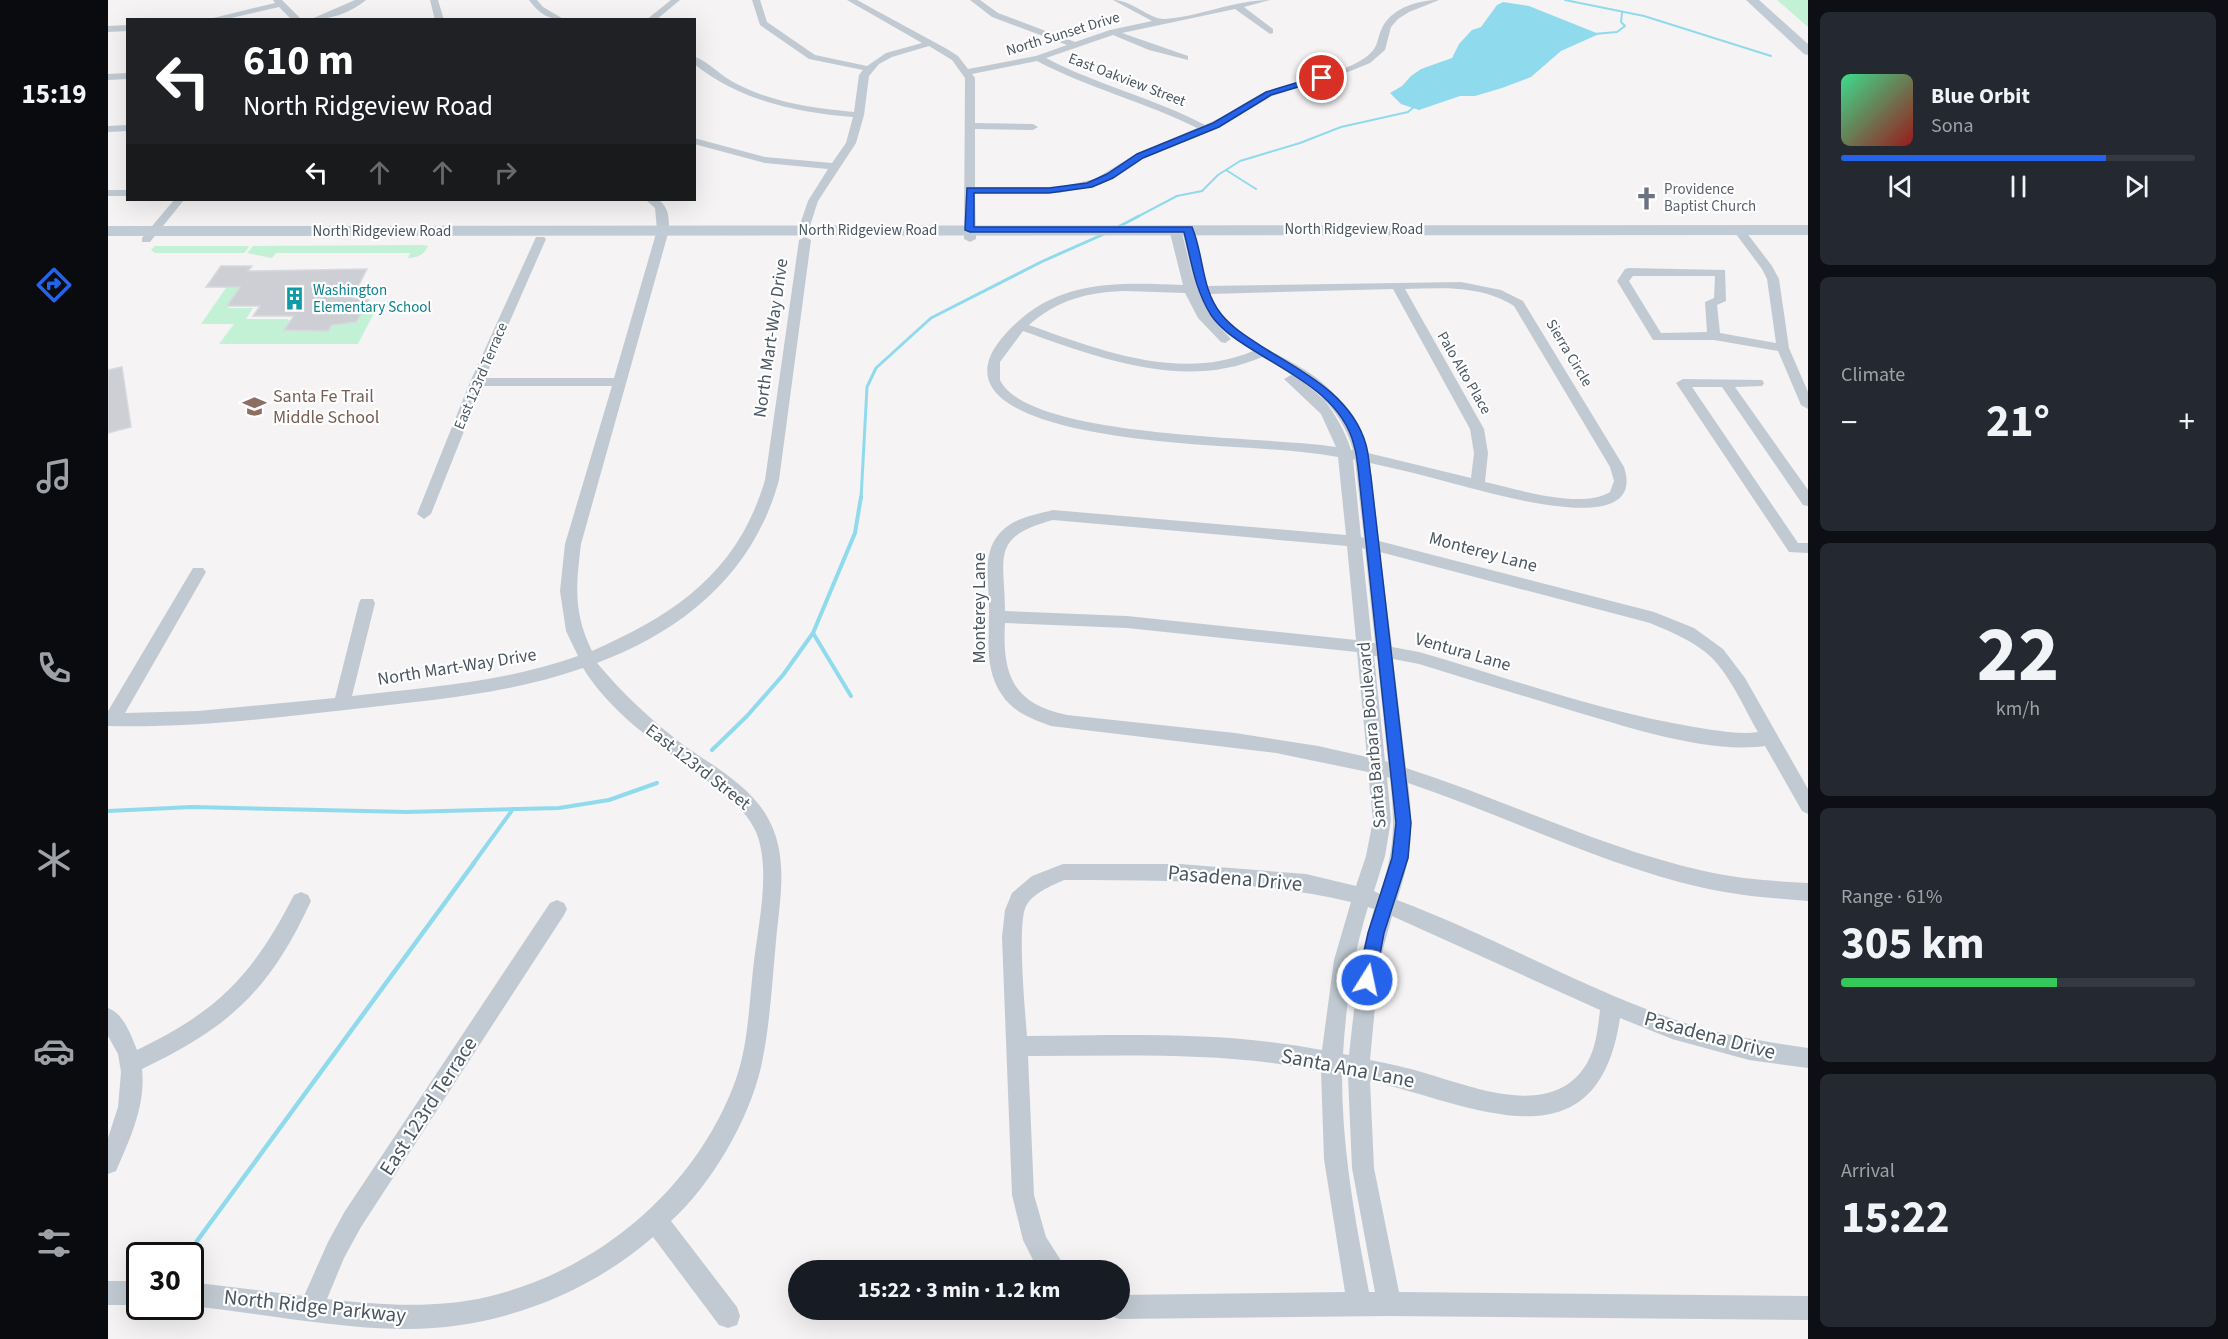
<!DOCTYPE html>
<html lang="en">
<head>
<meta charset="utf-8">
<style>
	body { margin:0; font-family:"Source Sans 3",sans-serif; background:#242831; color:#f1f3f6; height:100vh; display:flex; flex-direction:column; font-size:22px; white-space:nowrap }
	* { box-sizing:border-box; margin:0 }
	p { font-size:20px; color:#9ea1a6 }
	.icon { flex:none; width:33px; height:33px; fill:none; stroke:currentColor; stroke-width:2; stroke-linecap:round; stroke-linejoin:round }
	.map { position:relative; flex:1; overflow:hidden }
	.panel { display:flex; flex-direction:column; gap:12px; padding:12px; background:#0d0f14; width:420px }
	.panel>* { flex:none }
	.top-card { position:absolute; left:18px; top:18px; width:570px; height:183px; border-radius:0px; box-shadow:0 6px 24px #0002; background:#202124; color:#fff; overflow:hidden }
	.speed { position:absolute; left:18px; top:1242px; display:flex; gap:12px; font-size:30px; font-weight:700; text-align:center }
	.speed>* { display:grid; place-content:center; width:78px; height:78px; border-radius:50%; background:#171b24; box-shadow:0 6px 24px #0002; line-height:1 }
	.speed .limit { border:3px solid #111; border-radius:9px; background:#fff; color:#111 }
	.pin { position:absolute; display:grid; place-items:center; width:51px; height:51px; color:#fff; margin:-26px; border:3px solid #fff; border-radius:50%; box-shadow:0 2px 6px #0007 }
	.me { position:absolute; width:66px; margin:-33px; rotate:10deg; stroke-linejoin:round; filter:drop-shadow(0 0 4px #0008) }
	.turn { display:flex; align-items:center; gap:21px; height:126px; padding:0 18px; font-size:27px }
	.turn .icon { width:78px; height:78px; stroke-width:2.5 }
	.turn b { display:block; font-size:42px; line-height:51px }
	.lanes { display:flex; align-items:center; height:57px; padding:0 18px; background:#0003; justify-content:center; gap:30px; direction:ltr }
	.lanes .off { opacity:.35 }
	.big { font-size:45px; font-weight:700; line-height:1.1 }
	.panel .card { flex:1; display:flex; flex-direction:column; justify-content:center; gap:9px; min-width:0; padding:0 21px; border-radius:9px; background:#242831 }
	.panel .dial { align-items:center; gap:0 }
	.dial b { font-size:78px; line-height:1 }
	.song { display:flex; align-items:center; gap:18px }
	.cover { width:72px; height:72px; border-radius:9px; background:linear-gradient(135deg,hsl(150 70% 55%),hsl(0 70% 35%)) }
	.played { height:6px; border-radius:3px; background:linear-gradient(90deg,#2563eb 75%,#363941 75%) }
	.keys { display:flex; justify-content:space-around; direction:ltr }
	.heat { display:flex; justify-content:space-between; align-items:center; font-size:33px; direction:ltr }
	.charge { height:9px; border-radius:4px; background:linear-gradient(90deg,#34c759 61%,#363941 0) }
	.trip { position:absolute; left:680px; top:1260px; width:342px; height:60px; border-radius:30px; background:#171b24; box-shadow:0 6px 24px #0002; font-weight:700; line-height:60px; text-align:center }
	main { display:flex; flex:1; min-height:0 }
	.menu { display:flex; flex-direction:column; width:108px; justify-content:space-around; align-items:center; background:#090b0e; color:#9ea1a6 }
	.menu .icon { width:42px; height:42px }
	.menu .active { color:#2563eb }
	.menu b { font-size:27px; color:#f1f3f6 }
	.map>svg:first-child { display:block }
	.green { fill:#c3f1d5 }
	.water { fill:#90daee }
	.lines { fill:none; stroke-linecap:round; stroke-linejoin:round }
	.stream-far3 { stroke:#90daee; stroke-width:2 }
	.stream-far2 { stroke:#90daee; stroke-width:3 }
	.stream-far1 { stroke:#90daee; stroke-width:4 }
	.stream { stroke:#90daee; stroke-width:4.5 }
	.building { fill:#cdcfd5; stroke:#d7d9de; stroke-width:1.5 }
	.street { fill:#c1cad2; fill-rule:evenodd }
	.secondary { fill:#c1cbd6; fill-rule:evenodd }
	.route { fill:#2563eb; stroke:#184099; stroke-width:1.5 }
	.labels { text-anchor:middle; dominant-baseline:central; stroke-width:4.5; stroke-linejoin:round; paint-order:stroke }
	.far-street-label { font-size:15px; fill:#4a5661; stroke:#fff }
	.far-worship-label { font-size:15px; fill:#5b616d; stroke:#fff; text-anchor:start }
	.far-culture-label { font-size:15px; fill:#0d838f; stroke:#fff; text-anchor:start }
	.street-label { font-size:18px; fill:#4a5661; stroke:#fff }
	.education-label { font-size:18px; fill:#785e54; stroke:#fff; text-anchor:start }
	.near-street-label { font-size:21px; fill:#4a5661; stroke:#fff }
</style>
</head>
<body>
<main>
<nav class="menu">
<b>15:19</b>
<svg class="icon active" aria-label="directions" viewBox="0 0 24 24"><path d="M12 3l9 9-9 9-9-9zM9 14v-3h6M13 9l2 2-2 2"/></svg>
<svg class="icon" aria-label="music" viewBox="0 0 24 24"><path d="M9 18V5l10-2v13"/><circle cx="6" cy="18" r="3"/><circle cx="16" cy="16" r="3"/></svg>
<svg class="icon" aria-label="phone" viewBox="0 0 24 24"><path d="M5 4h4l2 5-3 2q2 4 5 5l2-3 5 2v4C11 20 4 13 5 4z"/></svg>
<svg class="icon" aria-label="climate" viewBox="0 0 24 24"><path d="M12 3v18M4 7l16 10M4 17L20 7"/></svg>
<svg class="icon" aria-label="car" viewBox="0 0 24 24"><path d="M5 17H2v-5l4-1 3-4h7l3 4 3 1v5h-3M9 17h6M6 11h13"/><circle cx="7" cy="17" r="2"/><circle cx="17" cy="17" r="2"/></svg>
<svg class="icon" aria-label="filters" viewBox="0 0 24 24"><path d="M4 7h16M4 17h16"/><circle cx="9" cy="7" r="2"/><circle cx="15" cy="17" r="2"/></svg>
</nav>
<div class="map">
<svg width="1700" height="1339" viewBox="0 0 1700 1339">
	<rect width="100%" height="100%" fill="#f5f3f3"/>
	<path class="green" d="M1669,0H1700V27Z
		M315,245L320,246C316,255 309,258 300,258L302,253H168L164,258L139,253L145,246Z
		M47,246H140L141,247L136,253H47L43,250Z
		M114,284H134L119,306L120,308H145L138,319H179L182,321L177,330L220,331L224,325L248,322L254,311H267L250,344H111L126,324H93L118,288L111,287Z"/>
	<path class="water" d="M1395,2L1421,6L1491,34L1453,51L1423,77L1394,88L1367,96H1352L1311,110L1293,104L1282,93L1294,86L1303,76L1313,69L1344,58L1351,44L1364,30L1373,27L1389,5Z"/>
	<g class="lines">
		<path class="stream-far3" d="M1457,0L1536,16L1663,56
			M1486,34L1509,32L1517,26L1513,22L1514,13
			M1118,170L1148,189
			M1029,217L1069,196L1094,191L1110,175L1132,161L1192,143L1233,127L1300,112L1307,106"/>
		<path class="stream-far2" d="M1008,228L1031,216
			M753,499L759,387L768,368L823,318L933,262L996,234"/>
		<path class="stream-far1" d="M705,633L743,696
			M604,750L639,716L675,675L705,633L747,533L753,497
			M0,811L84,807L299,812L451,808L501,800L549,783
			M365,864L405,809"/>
		<path class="stream" d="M89,1241L366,863"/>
	</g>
	<path class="building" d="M113,266H144L140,271L259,269L244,298L261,300L248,322L224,325L220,331L176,330L186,316H145L152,306H119L132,287H98Z
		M14,367L23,427L0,433V370Z"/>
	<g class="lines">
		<path class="street" d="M165,0H174L194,20H184L171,7L115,20H97L167,3Z
			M247,0H258C243,13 221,20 201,20Z
			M322,0H330L336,20H327Z
			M421,0H429L435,7L457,20C441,20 430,13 421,0Z
			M563,0H572L548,20H538Z
			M644,0H652L659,22L707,55L759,66L778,53L814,43L739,0H749L839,49L850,56L860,69L928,56L959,45L884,17L862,0H872L890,13L967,42L1002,30L1044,21L1005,0C1024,0 1041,19 1056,19C1091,17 1126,0 1162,0L1136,7L1165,29V33L1162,34L1127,9L1014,33L1080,56V60L1041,50L1005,35L938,58C989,85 1046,98 1097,125C1119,116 1137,101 1158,92C1188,79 1232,76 1258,57C1272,47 1268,39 1275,26C1286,7 1311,0 1331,0L1301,12L1290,19L1283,27L1277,50L1262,63L1235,74L1164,96L1119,123L1036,158L994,184L951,193H867L868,239L862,242L856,239L857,78L844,60L821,46L784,57L771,64L761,76L756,115L748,143L710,201L700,232H692L690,230L700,201L720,169L657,163L586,144V138L657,157L724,163L738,143L745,117C687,112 633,101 586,64V56C602,63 614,77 629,84C666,103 706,108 746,112L751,75L755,70L701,59L652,25ZM929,61C980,88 1037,102 1089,128L1028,154L987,179L951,187H867V129L925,130L930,127L925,124L867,123V78L864,74Z
			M20,25V31L0,32V26Z
			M20,73V79L0,80V74Z
			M20,125V131L0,132V126Z
			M0,190H20V196H0Z
			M66,200H76L42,242H34V238Z
			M538,200H551C561,208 561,218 561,230L473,544C468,586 465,612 484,651C568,614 630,572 657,480L691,240L697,237L703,240L671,480C646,572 577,630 489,663C515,694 542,719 574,744C602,764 638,783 657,813C682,853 672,897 668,941C664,983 662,1026 653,1067C641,1120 603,1185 563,1221L629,1307L632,1316L629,1325L620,1328L611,1325L545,1237C477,1296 386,1330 295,1329C224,1328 153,1313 82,1306V1282L196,1296L220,1242L237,1211L442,903L449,900L456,903L459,909L456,915L253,1227L236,1258L219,1299C271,1305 327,1309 379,1297C490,1271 589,1188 628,1079C640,1045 641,1006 645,970C649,930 664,870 648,832C635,803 604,785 580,767C542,739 500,709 475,668C401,694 324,700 246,709C164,718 83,728 0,726V711L85,568H95L98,572L17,713L90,711L227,698L251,603L253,599H265L267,603L244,696C321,687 397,682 470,656L458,631L452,591L457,544L504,386H374L323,514L316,519L309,514L362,382L428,237H436L438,239L377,378H506L549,230L547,208Z
			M1067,226L1073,229L1087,286L1074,229L1080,226L1086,229L1099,286L1353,282L1393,290L1415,301L1516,467C1541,543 1378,491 1347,484C1319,476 1290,469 1262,463L1271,541L1546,612L1586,628L1615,649L1637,678L1700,789V814L1694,811L1657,746C1599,754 1520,727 1465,711C1413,695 1362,680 1311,664L1285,659L1298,768C1398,800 1494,848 1596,871C1630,879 1665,881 1700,883V901C1665,898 1631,896 1596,888C1494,865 1399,816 1300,783C1306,831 1304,854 1289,900C1382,935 1468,984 1562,1018C1606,1034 1653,1041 1700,1048V1068L1641,1060L1564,1039L1512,1018C1489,1174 1362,1103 1262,1081L1266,1168L1291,1292L1700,1296V1320L1281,1316L1011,1319L1002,1316L1000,1310H1011V1295L1237,1292L1216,1159L1213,1071C1116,1051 1018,1056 920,1056L926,1195L938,1237L959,1270H931L929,1268L915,1240L904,1195L894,937L897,910L904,893L924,876L955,864H1072L1198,874L1248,886L1258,856L1265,820L1260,772L1168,753L943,726C924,719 905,712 894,695C875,667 882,636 881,605C881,580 874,554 891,534C904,518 926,515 945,510L1238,535L1230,457C1202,452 1173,450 1144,448C1086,444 777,435 914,318C960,279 1018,283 1075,285L1061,229ZM1285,289L1362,429L1366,453L1363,478L1260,453C1250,418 1228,390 1197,370C1162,348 1119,335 1102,294ZM1297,289C1335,288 1373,285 1406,306L1502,467L1506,481L1502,492C1473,510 1409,489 1377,482L1380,453L1376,429ZM1017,291L1077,293L1090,318L1113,342L1117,343L1123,339L1104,319L1119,334L1145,351C1072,382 991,350 921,325C949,300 980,292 1017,291ZM915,331C991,358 1076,391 1154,357C1194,379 1233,403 1245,450H1243C1236,425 1210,382 1183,375L1176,379L1213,414L1228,447C1164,436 921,440 892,380V362ZM1245,459L1247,460L1256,538L1253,537ZM945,520L1239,546L1248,640L1019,616L897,611C897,558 881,537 945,520ZM1254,548L1257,549L1267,643H1264ZM1272,552L1542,623C1563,632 1586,641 1603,657C1623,677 1636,708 1650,732C1629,735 1607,730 1586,727C1493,712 1401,678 1311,652L1284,647ZM897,623L1019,628L1249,652L1259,757L1210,746L1127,733L959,715C905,704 894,675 897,623ZM1266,656H1269L1280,762L1277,761ZM1279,777L1282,778C1287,826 1287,847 1272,894L1266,891L1277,856L1283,820ZM956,880C1052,880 1149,880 1243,902L1226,960L1214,1050C1117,1031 1018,1035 919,1036C917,1011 909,924 918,906C925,893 943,886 956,880ZM1260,907L1266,909L1251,964L1241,1055L1235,1054C1238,1004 1245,955 1260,907ZM1284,916L1492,1010C1490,1028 1488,1048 1479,1063C1446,1120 1368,1088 1320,1074C1301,1068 1282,1064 1262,1060L1271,964ZM1234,1075L1240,1076L1244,1168L1267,1292H1261C1247,1220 1234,1149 1234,1075Z
			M1631,227L1635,228L1664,266L1671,279L1681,348L1700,392V409L1693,405L1670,351L1606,340H1545L1509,281L1517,269L1521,268L1617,270L1618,301L1609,305L1612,333L1668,343L1659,279L1654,269L1625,230ZM1525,276H1607L1606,298L1597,302L1599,332L1553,333L1521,281Z
			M1575,379L1654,380L1656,383L1654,386L1627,387L1700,490V506L1695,505L1614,387H1584L1690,543H1700V553L1681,552L1568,383Z
			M193,892L200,895L203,901C162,990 122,1027 34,1069C38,1105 22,1139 8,1171L0,1174V1138L10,1107L13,1072L10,1054L0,1036V1008C16,1014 23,1035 29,1050C110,1011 145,975 186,895Z
			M0,1281H32V1305H0Z"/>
		<path class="secondary" d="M1638,0H1651L1700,44V55L1696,54Z
			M1700,225V235L0,236V226Z"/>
	</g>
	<path class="route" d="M1214,75L1217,76V79L1163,95L1111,127L1035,158L1005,178L984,187L941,193H866V227H1084C1096,255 1093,289 1113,314C1126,330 1144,340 1161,351C1199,374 1245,398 1258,445C1261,455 1261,466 1263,477L1303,823L1300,858L1276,933L1267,980L1265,986L1259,988L1253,986L1250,980L1260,933L1284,858L1288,823L1251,477C1250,466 1249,455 1246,445C1234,397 1183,374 1145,350C1130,341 1113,330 1103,315C1087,290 1083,260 1076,232H862L857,230L859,188H941L979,183L999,174L1029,154L1105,123L1158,92Z"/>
	<defs>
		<symbol id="church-bare" viewBox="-9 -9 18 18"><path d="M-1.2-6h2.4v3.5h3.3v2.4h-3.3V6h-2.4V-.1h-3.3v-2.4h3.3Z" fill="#6b7280" stroke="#fff" stroke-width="2.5" paint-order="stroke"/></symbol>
		<symbol id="building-bare" viewBox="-9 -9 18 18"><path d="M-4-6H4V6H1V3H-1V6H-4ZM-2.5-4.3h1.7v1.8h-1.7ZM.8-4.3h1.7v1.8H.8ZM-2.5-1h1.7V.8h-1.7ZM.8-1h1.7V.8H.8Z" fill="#0f9aa8" stroke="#fff" stroke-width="2.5" paint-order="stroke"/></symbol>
		<symbol id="school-bare" viewBox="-9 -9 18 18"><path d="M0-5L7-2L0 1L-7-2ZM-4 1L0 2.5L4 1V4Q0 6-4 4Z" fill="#8d6e63" stroke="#fff" stroke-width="2.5" paint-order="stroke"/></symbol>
	</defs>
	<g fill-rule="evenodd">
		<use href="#church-bare" x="1522" y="182" width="33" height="33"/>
		<use href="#building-bare" x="170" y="282" width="33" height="33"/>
		<use href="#school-bare" x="130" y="390" width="33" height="33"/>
	</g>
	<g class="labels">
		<g class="far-street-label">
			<text transform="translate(955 34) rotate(-17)">North Sunset Drive</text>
			<text transform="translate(1019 80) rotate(21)">East Oakview Street</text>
			<text x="1246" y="229">North Ridgeview Road</text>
			<text x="760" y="230">North Ridgeview Road</text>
			<text x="274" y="231">North Ridgeview Road</text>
			<text transform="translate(1461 353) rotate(59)">Sierra Circle</text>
			<text transform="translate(1356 373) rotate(60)">Palo Alto Place</text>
			<text transform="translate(373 376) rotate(-67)">East 123rd Terrace</text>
		</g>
		<g class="far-worship-label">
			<text x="1556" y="189">Providence<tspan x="1556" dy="17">Baptist Church</tspan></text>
		</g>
		<g class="far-culture-label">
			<text x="205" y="290">Washington<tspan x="205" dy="17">Elementary School</tspan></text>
		</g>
		<g class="street-label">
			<text transform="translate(663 338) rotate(-82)">North Mart-Way Drive</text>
			<text transform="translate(1375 552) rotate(15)">Monterey Lane</text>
			<text transform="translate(871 608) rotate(-90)">Monterey Lane</text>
			<text transform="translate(1355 652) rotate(16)">Ventura Lane</text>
			<text transform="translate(349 667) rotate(-9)">North Mart-Way Drive</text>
			<text transform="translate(1264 735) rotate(-95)">Santa Barbara Boulevard</text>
			<text transform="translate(590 767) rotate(38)">East 123rd Street</text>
		</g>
		<g class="education-label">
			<text x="165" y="396">Santa Fe Trail<tspan x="165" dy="21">Middle School</tspan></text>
		</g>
		<g class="near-street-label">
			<text transform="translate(1127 878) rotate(5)">Pasadena Drive</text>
			<text transform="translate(1602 1035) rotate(15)">Pasadena Drive</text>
			<text transform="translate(1240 1068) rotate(11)">Santa Ana Lane</text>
			<text transform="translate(320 1106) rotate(-57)">East 123rd Terrace</text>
			<text transform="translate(207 1306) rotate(6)">North Ridge Parkway</text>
		</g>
	</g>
</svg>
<div class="speed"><div class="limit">30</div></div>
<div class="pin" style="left:1214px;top:78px;background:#d93025"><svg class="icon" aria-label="arrive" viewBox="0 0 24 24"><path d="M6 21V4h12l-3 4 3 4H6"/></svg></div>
<svg class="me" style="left:1259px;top:980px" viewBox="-20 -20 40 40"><circle r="17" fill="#2563eb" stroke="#fff" stroke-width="3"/><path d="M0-11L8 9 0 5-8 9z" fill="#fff"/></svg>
<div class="trip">15:22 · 3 min · 1.2 km</div>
<div class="top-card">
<div class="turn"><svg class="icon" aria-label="left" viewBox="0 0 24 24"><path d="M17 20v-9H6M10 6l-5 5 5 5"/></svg><div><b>610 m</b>North Ridgeview Road</div></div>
<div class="lanes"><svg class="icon" aria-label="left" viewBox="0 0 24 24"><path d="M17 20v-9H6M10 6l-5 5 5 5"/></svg><svg class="icon off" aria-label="ahead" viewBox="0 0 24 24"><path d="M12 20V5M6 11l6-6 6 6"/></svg><svg class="icon off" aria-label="ahead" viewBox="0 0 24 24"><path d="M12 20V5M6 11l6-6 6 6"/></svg><svg class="icon off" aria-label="right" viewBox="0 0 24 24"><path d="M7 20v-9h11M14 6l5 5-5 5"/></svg></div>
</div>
</div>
<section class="panel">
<div class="card">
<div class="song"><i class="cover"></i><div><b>Blue Orbit</b><p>Sona</p></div></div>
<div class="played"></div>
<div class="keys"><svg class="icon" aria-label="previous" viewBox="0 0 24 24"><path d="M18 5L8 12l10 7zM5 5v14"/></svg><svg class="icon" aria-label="pause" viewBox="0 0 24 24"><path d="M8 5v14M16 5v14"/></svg><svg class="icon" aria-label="next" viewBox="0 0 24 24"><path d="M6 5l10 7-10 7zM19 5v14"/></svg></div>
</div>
<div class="card"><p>Climate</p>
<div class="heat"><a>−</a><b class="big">21°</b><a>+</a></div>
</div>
<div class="card dial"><b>22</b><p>km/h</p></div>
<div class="card"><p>Range · 61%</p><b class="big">305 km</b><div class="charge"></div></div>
<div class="card"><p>Arrival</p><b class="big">15:22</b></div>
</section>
</main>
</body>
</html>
